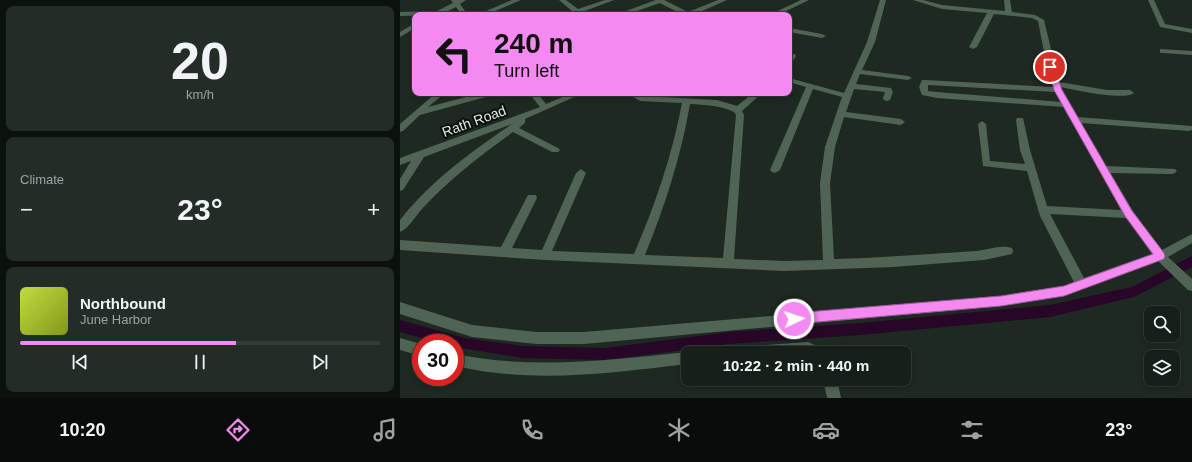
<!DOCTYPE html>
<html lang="en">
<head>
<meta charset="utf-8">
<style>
	body { margin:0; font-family:Arial,sans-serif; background:#232c26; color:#f1f3f6; height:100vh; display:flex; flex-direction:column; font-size:15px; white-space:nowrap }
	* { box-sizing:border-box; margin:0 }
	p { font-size:13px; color:#9ea2a2 }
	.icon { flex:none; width:22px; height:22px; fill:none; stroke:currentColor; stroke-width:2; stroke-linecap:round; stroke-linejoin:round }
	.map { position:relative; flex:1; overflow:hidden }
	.sheet { display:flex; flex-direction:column; gap:6px; padding:6px; background:#0c110e; width:400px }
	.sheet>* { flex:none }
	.hud { position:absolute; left:12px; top:12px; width:380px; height:84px; border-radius:8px; box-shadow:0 2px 6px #0003,0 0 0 1px #353d38; background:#f389f1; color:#111; overflow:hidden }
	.buttons { position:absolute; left:744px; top:306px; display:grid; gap:8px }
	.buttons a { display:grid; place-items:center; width:36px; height:36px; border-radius:8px; background:#161f19; box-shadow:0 2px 6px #0003,0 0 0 1px #353d38; font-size:20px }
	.speed { position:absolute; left:12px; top:334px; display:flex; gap:8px; font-size:20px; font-weight:700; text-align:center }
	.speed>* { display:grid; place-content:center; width:52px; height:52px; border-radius:50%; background:#161f19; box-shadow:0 2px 6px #0003,0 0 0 1px #353d38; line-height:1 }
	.speed .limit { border:6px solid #d22; background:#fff; color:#111 }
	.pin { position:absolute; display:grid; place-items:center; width:34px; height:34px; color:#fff; margin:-17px; border:2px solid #fff; border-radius:50%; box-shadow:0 1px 4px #0007 }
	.me { position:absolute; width:44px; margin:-22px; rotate:86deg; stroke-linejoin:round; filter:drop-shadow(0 0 3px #0008) }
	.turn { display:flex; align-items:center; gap:14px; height:84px; padding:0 16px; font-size:18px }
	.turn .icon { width:52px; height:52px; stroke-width:2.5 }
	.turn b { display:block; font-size:28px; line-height:34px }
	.big { font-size:30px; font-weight:600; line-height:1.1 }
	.sheet .card { flex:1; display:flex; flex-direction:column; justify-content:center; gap:6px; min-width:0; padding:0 14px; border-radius:8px; background:#232c26 }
	.sheet .dial { align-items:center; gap:0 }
	.dial b { font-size:52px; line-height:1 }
	.song { display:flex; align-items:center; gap:12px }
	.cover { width:48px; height:48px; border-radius:6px; background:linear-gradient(135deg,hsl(70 70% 55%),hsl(70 70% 35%)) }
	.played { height:4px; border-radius:2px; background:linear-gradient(90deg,#f389f1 60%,#353d38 60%) }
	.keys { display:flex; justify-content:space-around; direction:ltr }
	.heat { display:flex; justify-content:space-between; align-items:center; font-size:22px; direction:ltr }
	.trip { position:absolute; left:281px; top:346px; width:230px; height:40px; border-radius:8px; background:#161f19; box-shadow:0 2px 6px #0003,0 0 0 1px #353d38; font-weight:600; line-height:40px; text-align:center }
	.dock { display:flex; height:64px; justify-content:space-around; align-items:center; background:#090c0a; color:#9ea2a2 }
	.dock .icon { width:28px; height:28px }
	.dock .active { color:#f389f1 }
	.dock b { font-size:18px; color:#f1f3f6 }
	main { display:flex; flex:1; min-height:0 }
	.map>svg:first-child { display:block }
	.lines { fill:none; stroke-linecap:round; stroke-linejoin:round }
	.canal { fill:#270627; fill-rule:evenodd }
	.minor { fill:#506455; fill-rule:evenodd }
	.route { fill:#f389f1; stroke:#9e599d }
	.labels { text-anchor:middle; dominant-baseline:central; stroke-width:4; stroke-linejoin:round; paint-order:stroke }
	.street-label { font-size:14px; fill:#e1e8e2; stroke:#0b100c }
</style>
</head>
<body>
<main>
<section class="sheet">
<div class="card dial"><b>20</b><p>km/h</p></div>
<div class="card"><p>Climate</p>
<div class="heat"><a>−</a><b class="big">23°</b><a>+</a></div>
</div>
<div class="card">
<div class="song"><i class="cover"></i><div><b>Northbound</b><p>June Harbor</p></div></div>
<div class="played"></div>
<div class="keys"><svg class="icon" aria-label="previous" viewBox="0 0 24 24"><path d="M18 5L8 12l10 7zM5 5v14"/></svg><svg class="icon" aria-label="pause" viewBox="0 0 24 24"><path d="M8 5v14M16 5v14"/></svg><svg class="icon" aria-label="next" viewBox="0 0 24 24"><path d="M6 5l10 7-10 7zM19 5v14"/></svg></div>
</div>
</section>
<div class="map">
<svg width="792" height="398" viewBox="0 0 792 398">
	<rect width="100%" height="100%" fill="#1e2921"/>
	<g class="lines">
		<path class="canal" d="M792,256V267L734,297L650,317L460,335L329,344L206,360L122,358L55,347V343H39L0,332V320L65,338L122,346L206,348L329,332L460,323L650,305L732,287Z"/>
		<path class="minor" d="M51,0H66L60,4L68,15H62L56,7L40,15L0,16V12L37,11L53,3Z
			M112,0H121L86,15H77Z
			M159,0H166L178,9L205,0H214L174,15H165L172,11Z
			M256,0H264L288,12L318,0H327L293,15H283L260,3L225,15H215Z
			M401,0H409L378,15H369Z
			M480,0H486L475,42L462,70L508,76L512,78L508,80L460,74L456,84L491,88L493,92L490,100L487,101L484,100L483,98L485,92L454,89L446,112L501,119L505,122L501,125L444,117L435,147L430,183L434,259C482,258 528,254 576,251C586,250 602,244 612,248L613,251L612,254L584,260L493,267L384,271L145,260L0,250V240L101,247L128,195H136L137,198L112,248L142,250L176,173L181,169L186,173L152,251L234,254C255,205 272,156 282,103L240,101L227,93H237L242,96L317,100L337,106L353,93H362L342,111L344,115L334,259L384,261L423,260L420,183L425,147L442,97L413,89L380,170L375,173L372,172L370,170L406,87L389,82V78L444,93L467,42ZM290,104C305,105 320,105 334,112L336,115L323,258L245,255C265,206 281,156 290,104Z
			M513,0H523L542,5L605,11L604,0H610L612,12L635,15L644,20L659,82L707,90H730L734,93C725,101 674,90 661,87L678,117L792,126V130L789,131L681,123L706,166L775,169L777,171L775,173L772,174L710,173L733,211L762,250L792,234V243L768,257L792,279V291L788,290L758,261L664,296L601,306L184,344H137L72,337L0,314V302L72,325L137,332H184L601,296L664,286L674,282L640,216L627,171L583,166L578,124L582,121L586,124L590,161L625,164L620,150L616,120L617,118H623L630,150L647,206L721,210L664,107L537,98L522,95L519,87L522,80H525L653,87L649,78L638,21L632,18L594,14L577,47L573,49L569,47L587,13L542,9ZM528,85L655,92L661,102L537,92L528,91ZM650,214L726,218L752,254L684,278Z
			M748,0H754L765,24L792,29V33L760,27Z
			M15,23V28L0,37V32Z
			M389,28L422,34L426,36L422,38L389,32Z
			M760,49L792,51V55L763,53H760Z
			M389,54H395L396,56L392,63H389Z
			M36,93H45L28,107L81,93H94L93,95L20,115L3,131L0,132V124Z
			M129,93H137L146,104L172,93H183L125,119V123L119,128L158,148L160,150L158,152H152L113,132C80,156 48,180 21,210C15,217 8,229 0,232V220C31,181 71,152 112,124L24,157L3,190L0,191V179L11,161L0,165V158L140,107Z
			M0,338L21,344V356L0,350Z
			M408,342L421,348L422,353H329L330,348L335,347Z
			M288,352L292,353H288V364C209,373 134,384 55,366V354C134,370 209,360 288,352Z
			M423,379H437L441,398H427Z"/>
	</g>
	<path class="route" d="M648,65L654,67L662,90L732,211L764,253L765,256L764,259L664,296L601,306L394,324L390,322L388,319L390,315L394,313L601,296L664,286L753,254L725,216L654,90Z"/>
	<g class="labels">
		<g class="street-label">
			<text transform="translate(74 121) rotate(-20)">Rath Road</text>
		</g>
	</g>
</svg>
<div class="buttons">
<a><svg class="icon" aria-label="search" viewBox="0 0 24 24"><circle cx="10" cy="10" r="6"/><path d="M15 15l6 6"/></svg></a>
<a><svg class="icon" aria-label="layers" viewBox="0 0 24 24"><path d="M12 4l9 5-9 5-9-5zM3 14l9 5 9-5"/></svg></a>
</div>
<div class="speed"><div class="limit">30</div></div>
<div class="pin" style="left:650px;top:67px;background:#d93025"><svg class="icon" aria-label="arrive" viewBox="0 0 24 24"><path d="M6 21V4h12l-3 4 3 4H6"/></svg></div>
<svg class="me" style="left:394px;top:319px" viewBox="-20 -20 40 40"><circle r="17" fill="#f389f1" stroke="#fff" stroke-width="3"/><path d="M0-11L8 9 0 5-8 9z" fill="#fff"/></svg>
<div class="trip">10:22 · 2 min · 440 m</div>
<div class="hud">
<div class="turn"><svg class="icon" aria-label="left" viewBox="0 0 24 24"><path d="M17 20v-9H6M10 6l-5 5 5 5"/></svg><div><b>240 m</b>Turn left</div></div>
</div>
</div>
</main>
<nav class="dock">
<b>10:20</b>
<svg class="icon active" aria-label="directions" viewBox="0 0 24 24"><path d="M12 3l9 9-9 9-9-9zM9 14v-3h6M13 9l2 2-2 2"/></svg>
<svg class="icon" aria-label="music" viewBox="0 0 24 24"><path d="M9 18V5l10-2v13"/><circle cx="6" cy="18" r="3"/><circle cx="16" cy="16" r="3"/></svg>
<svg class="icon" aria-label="phone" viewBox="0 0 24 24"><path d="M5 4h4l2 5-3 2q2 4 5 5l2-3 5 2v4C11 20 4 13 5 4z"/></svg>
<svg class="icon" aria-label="climate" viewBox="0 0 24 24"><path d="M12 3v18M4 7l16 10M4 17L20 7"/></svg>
<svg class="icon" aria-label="car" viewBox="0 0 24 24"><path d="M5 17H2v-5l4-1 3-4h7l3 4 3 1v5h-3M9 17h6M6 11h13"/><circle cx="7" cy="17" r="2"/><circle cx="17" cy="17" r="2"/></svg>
<svg class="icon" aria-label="filters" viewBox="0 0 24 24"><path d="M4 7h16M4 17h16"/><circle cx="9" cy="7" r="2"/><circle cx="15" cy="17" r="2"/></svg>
<b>23°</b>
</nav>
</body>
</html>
